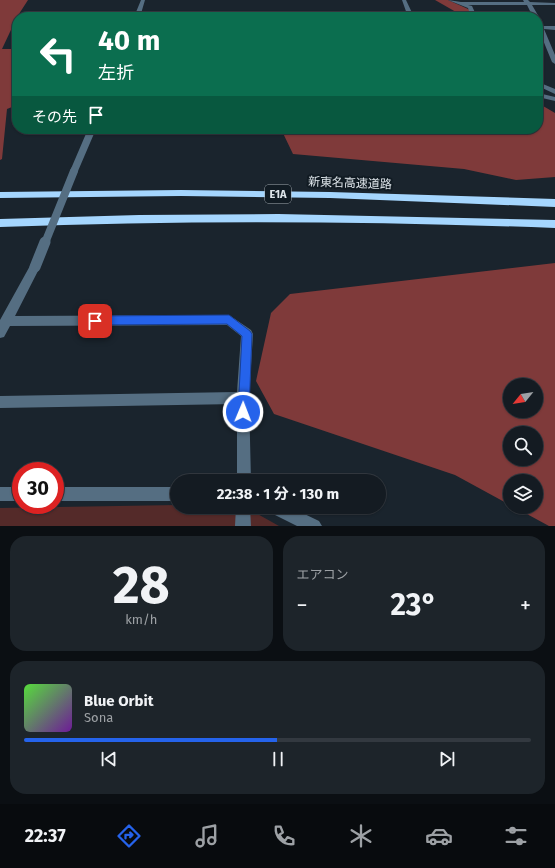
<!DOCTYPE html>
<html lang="ja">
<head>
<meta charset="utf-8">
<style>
	body { margin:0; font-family:"Fira Sans","Noto Sans JP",sans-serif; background:#1d242a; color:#f1f3f6; height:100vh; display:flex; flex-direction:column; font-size:15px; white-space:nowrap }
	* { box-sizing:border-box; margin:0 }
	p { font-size:13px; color:#9da1a5 }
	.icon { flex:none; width:22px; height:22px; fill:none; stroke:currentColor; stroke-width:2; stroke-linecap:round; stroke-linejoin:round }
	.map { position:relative; height:526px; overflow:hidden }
	.details { display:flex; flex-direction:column; gap:10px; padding:10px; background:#0b0f13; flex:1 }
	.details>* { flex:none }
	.banner { position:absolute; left:12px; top:12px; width:531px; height:122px; border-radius:16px; box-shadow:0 1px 3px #0004,0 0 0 1px #333940; background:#0b6e4f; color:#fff; overflow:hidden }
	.needle { width:26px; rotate:240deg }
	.fabs { position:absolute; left:503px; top:378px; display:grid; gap:8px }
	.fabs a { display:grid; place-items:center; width:40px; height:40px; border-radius:50%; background:#141b22; box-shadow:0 1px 3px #0004,0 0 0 1px #333940; font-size:20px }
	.speed { position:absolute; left:12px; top:462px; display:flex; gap:8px; font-size:20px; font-weight:700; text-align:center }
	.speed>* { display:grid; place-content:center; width:52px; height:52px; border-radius:50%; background:#141b22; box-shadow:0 1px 3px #0004,0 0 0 1px #333940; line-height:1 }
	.speed .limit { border:6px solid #d22; background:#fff; color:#111 }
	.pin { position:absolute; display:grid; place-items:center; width:34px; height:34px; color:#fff; margin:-17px; border-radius:8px; box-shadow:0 2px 6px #0006 }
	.me { position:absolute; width:44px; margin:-22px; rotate:1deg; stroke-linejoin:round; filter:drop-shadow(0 0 3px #0008) }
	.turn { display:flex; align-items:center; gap:14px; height:84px; padding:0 20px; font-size:18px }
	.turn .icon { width:52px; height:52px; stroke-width:2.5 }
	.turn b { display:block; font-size:28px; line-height:34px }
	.then { display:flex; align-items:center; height:38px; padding:0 20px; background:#0003; gap:8px; font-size:15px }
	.big { font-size:30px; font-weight:700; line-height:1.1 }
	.details .card { flex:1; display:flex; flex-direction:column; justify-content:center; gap:6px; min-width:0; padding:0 14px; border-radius:16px; background:#1d242a }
	.details .dial { align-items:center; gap:0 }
	.dial b { font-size:52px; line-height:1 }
	.song { display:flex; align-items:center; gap:12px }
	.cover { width:48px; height:48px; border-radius:6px; background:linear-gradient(135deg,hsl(110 70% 55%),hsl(280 70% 35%)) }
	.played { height:4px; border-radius:2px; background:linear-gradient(90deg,#2563eb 50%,#333940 50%) }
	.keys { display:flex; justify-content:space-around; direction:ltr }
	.heat { display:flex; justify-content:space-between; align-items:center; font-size:22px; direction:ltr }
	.details .tiles { flex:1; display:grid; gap:10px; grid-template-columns:1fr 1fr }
	.card:last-child { grid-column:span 2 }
	.trip { position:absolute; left:170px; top:474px; width:216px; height:40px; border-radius:20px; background:#141b22; box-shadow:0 1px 3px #0004,0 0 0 1px #333940; font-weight:700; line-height:40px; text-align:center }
	.menu { display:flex; height:64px; justify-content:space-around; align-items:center; background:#080b0e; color:#9da1a5 }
	.menu .icon { width:28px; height:28px }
	.menu .on { color:#2563eb }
	.menu b { font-size:18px; color:#f1f3f6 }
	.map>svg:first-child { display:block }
	.green { fill:#542a29 }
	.forest { fill:#7f3a3a; fill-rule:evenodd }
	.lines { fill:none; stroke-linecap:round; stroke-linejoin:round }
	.minor { fill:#556e82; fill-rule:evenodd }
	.highway { fill:#a5d6fe; fill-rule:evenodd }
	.minor-bridge-far1 { stroke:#556e82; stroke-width:8 }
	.minor-bridge { stroke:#556e82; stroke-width:11 }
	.route { fill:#2563eb; stroke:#184099 }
	.labels { text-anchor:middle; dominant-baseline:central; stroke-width:4; stroke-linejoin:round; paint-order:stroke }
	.shield { fill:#111b23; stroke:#a0a8ae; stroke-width:1 }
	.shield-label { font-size:11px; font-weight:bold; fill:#dee5ea }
	.street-label { font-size:12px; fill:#dee5ea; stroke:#111b23 }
</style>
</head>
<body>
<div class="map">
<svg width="555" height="526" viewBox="0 0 555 526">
	<rect width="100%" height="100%" fill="#1a242d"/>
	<path class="green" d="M177,505V507H245L279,526H0V508Z"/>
	<path class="forest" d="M0,0H28L17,17L2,49H17V105L7,109L2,159L0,160Z
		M435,0H448L477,13L475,17H456V12Z
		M538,103L555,113V177L516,180L464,169L293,154L281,129H538Z
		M555,263V526H549L514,507H536V481H510V505L455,475L274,414L256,381L271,313L290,294ZM510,385H536V411H510ZM510,433H536V459H510Z"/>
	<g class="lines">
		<path class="minor" d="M141,0H145L140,17H134Z
			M402,0H406L414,17H408Z
			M448,0L461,2H524L523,0H528L530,2L555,3V5H532L539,17L538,18L533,17L527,5H468L472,6L477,17H471L468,8Z
			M538,20L542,26H555V30L544,29L555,55V64L552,62L538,28Z
			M538,82L555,89V94L538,86Z
			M538,93L555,97V101L538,97Z
			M88,129H96L78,171L77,173H71L70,171Z
			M35,263L39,264L40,267L15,316L229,315L251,330L253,334L249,398L251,481H237V404L0,408V396L237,392L241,336L227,325L10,326L4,337L0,338V320L31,264Z
			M0,487H21V501H0Z
			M55,487H177V501H55Z
			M236,507H250L251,526H235Z
			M267,507H290L319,521L322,526H297L269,512Z"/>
		<path class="highway" d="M181,190L330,192L555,199V207L330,198L181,196L0,198V192Z
			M278,214L555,220V228C370,221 185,220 0,227V219L139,215Z"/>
		<path class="minor-bridge-far1" d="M45,243L74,171"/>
		<path class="minor-bridge" d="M35,267L45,242"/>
	</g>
	<path class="route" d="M229,315L250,331L252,334L249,412L248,416L243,418L239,416L238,412L242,336L227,324L95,325L90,321L95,316Z"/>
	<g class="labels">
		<rect class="shield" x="265" y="185" width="26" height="18" rx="3"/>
		<g class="shield-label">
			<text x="278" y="194">E1A</text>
		</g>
		<g class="street-label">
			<text transform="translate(350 183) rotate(2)">新東名高速道路</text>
		</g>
	</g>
</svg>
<div class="fabs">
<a><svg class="needle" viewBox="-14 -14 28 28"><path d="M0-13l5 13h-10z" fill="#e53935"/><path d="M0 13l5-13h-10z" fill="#9da1a5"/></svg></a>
<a><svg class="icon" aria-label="search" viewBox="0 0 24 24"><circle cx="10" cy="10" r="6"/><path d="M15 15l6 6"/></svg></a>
<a><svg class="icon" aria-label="layers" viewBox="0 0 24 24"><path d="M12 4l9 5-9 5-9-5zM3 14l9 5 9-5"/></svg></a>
</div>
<div class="speed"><div class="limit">30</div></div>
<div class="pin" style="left:95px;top:321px;background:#d93025"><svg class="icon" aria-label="arrive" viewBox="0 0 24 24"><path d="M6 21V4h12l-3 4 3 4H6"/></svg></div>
<svg class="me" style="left:243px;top:412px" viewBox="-20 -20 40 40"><circle r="17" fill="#2563eb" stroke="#fff" stroke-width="3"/><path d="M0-11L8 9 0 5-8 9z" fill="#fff"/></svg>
<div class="trip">22:38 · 1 分 · 130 m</div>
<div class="banner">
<div class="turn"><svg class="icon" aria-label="left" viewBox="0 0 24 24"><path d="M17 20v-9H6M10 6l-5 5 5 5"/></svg><div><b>40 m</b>左折</div></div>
<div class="then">その先<svg class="icon" aria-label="arrive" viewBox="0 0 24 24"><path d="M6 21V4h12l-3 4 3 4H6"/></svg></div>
</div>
</div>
<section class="details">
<div class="tiles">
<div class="card dial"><b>28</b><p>km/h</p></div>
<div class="card"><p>エアコン</p>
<div class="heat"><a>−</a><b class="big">23°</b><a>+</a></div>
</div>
<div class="card">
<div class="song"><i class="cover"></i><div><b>Blue Orbit</b><p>Sona</p></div></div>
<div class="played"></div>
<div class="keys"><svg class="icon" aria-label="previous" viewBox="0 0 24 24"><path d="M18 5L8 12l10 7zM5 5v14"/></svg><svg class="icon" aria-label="pause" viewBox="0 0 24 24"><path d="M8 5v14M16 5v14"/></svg><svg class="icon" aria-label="next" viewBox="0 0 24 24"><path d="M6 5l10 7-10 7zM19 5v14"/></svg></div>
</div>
</div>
</section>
<nav class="menu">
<b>22:37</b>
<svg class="icon on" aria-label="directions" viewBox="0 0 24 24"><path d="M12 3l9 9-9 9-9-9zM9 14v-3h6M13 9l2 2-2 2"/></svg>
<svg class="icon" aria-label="music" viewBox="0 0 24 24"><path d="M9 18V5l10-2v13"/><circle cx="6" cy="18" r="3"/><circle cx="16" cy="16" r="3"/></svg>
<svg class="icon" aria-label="phone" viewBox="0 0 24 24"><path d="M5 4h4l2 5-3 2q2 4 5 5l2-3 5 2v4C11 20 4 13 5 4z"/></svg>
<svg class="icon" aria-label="climate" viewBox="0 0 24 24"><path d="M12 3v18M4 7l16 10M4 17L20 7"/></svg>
<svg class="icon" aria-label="car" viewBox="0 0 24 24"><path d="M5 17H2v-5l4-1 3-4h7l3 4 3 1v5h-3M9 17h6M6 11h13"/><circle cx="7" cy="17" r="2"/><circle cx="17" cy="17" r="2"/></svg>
<svg class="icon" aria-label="filters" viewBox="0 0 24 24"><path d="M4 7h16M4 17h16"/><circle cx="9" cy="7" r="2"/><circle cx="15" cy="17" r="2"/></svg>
</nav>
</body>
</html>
